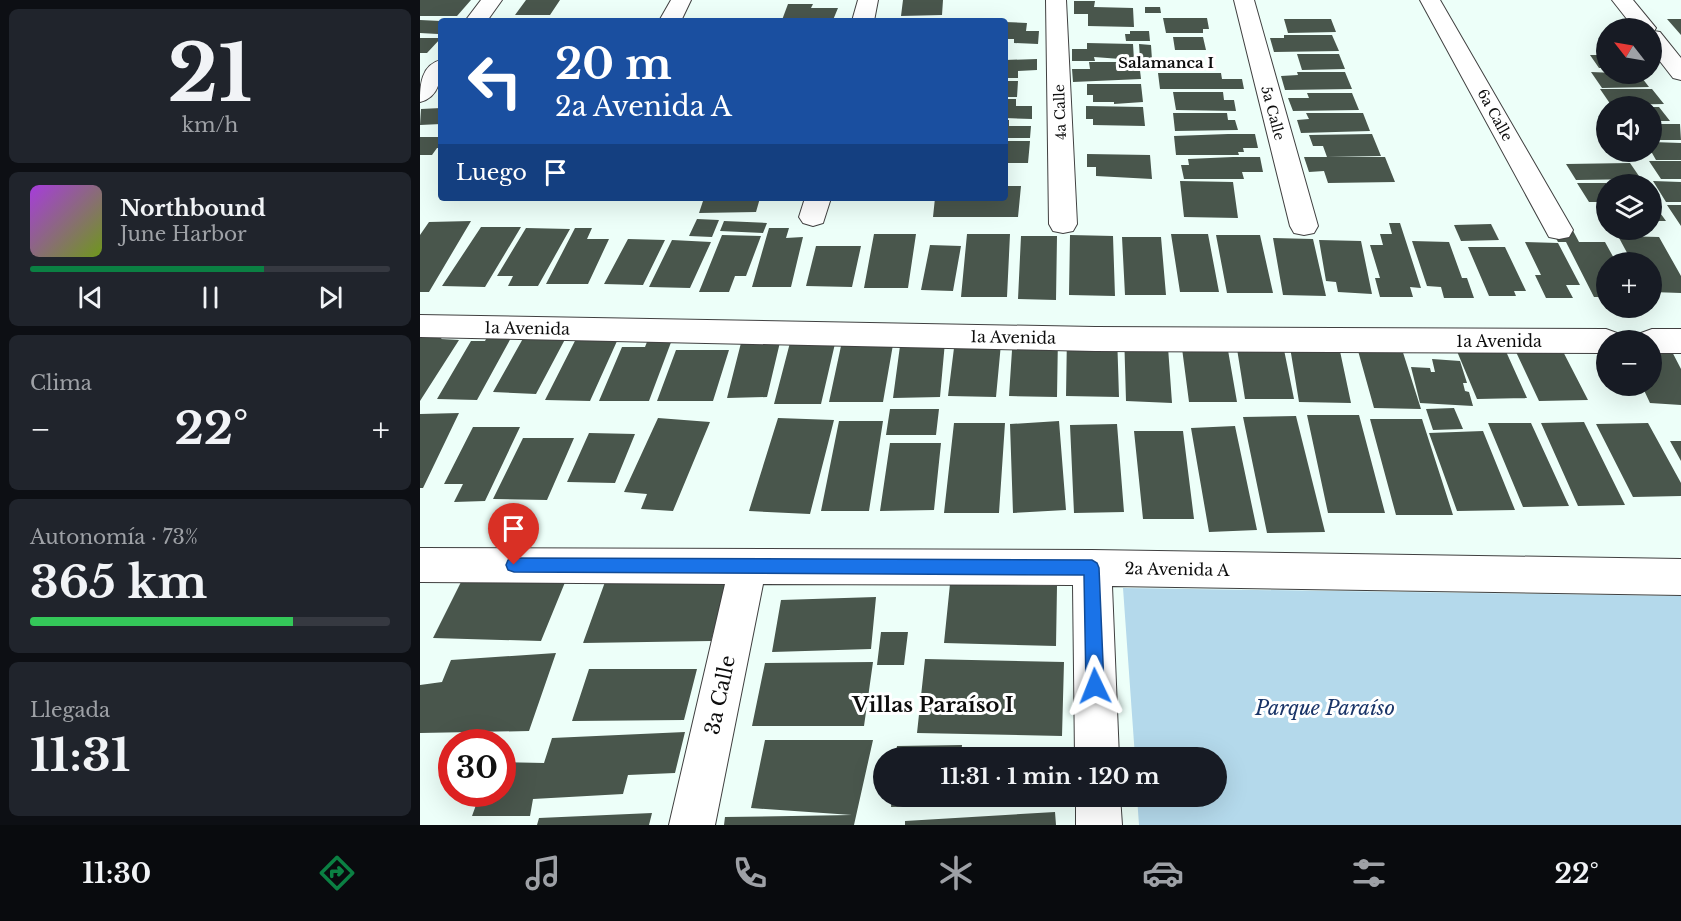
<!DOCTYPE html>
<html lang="es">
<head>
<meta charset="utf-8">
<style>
	body { margin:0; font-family:"Libre Baskerville",serif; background:#20242c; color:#f1f3f6; height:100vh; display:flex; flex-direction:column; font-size:22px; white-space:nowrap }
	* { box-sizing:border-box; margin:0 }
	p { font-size:20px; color:#9ea1a6 }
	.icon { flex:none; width:33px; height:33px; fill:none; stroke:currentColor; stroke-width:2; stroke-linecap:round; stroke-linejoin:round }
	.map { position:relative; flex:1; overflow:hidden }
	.sheet { display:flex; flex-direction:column; gap:9px; padding:9px; background:#0d0f14; width:420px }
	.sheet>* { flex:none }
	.hud { position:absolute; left:18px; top:18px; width:570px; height:183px; border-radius:6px; box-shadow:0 6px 24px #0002; background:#1a4fa0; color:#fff; overflow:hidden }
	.needle { width:39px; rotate:301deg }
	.fabs { position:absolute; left:1176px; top:18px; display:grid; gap:12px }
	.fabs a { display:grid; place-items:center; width:66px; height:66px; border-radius:50%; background:#171b24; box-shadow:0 6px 24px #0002; font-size:30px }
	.speed { position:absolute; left:18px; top:729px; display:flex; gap:12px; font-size:30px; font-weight:700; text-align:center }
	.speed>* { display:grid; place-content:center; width:78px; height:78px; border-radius:50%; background:#171b24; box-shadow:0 6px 24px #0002; line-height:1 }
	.speed .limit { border:9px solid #d22; background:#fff; color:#111 }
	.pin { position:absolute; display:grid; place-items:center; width:51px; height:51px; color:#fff; margin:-62px -26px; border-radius:50% 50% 50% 0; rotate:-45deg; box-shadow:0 0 6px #0007 }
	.pin .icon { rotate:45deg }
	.me { position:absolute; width:66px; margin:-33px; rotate:358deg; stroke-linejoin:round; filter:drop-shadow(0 0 4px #0008) }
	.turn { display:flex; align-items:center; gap:21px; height:126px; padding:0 18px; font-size:27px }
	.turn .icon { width:78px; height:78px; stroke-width:2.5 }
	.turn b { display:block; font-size:42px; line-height:51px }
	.then { display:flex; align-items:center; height:57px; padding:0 18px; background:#0003; gap:12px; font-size:22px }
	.big { font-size:45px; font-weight:700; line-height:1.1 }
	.sheet .card { flex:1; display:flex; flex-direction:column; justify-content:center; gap:9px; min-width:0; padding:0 21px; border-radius:9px; background:#20242c }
	.sheet .dial { align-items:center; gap:0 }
	.dial b { font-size:78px; line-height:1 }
	.song { display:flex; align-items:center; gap:18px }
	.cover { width:72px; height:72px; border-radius:9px; background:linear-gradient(135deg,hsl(280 70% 55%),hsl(80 70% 35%)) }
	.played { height:6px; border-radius:3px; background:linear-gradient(90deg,#0b8043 65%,#363941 65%) }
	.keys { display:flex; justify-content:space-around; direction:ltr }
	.heat { display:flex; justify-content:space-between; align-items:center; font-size:33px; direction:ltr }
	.charge { height:9px; border-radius:4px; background:linear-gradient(90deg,#34c759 73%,#363941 0) }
	.trip { position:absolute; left:453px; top:747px; width:354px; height:60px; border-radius:30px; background:#171b24; box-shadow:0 6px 24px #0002; font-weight:700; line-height:60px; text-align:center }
	.dock { display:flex; height:96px; justify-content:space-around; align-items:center; background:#090b0e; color:#9ea1a6 }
	.dock .icon { width:42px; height:42px }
	.dock .current { color:#0b8043 }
	.dock b { font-size:27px; color:#f1f3f6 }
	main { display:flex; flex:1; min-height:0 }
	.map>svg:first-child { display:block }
	.green { fill:#b4d9eb }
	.building { fill:#49564c }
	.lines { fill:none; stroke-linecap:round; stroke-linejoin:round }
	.minor-casing { stroke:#404040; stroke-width:2 }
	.minor { fill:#fff; fill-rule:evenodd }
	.route { fill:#1a73e8; stroke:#114b97; stroke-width:1.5 }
	.labels { text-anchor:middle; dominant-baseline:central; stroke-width:6; stroke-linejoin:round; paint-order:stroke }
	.far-street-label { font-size:14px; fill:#0d0d0d; stroke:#fff }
	.far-neighbourhood-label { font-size:15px; font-weight:bold; fill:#0d0d0d; stroke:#fff }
	.street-label { font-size:16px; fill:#0d0d0d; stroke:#fff }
	.near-street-label { font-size:20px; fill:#0d0d0d; stroke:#fff }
	.near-park-label { font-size:20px; font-style:italic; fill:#1a3568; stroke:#fff }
	.near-neighbourhood-label { font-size:21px; font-weight:bold; fill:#0d0d0d; stroke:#fff }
</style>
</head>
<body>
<main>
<section class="sheet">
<div class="card dial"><b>21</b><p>km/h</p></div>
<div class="card">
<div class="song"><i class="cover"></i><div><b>Northbound</b><p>June Harbor</p></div></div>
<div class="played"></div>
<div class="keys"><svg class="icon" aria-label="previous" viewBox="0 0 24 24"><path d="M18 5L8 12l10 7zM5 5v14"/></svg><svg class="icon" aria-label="pause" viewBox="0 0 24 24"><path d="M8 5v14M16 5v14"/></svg><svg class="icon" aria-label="next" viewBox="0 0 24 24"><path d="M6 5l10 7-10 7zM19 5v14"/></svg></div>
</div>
<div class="card"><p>Clima</p>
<div class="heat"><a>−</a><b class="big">22°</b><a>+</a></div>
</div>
<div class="card"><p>Autonomía · 73%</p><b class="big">365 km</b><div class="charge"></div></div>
<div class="card"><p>Llegada</p><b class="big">11:31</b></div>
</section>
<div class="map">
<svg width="1261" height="825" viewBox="0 0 1261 825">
	<rect width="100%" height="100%" fill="#edfff9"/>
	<path class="green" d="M703,588L1261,596V825H719L717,797L796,796V758L715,757Z"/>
	<path class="building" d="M0,0H51L37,16H0Z
		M106,0H140L130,15H95Z
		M483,0H523L522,15L481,16Z
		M654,1H675L674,7L713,8L714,27L668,26V14H654Z
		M368,4H393L391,8H418L413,20H362Z
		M725,7H740L741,13H725Z
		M743,18H787L789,29H783V33H746Z
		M864,19H911L916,32L868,33Z
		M1247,19H1261V35Z
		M0,20L21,21V32L18,34L0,33Z
		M585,22L607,23L606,31H619L618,44L594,43V39H585Z
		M710,31H729L730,41H706L705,34H710Z
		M864,35H912L919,51L854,52L850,38H864Z
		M753,37H783L786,50H755Z
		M0,38H21L7,53H0Z
		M667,43L713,44L714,60L674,57L675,61H652V49H667Z
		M719,44L731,45L732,60L720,59Z
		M877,54H919L925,69L882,70Z
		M1170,55H1186V68H1179Z
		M617,59V70L598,71V78H585V60Z
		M669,62H719L721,79L653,82L652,69H670Z
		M877,72H925L932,89L865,90L861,76L878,75Z
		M1171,72L1219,74L1229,87L1182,88Z
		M738,73H801L802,79H822L824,89H740Z
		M585,81H598L597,97H585Z
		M667,84H721L723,102L694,104V102H673V95H667Z
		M1180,89H1232L1244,104L1191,105Z
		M753,92H803L804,100H814L816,111L756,110Z
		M887,93H932L939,110L873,111L868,98H889Z
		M585,99H596V106H612V119L585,118Z
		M666,106L723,107L725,126L673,125V119H666Z
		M1232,107H1239L1250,121H1232Z
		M21,108V124L0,125L1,109Z
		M753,113H807L808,120H815L818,130L755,131Z
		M886,113H943L950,131L881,133L877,120L889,119Z
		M585,120H589V126H611L610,138H585Z
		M1232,124H1260L1261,140H1232Z
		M21,132V148H17L12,155H0V137H18Z
		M808,134H835L838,148H823L824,152H818L819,155H756L754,136Z
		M952,134L961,156L907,157L903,146H893L889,135Z
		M585,141H610L608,163H585Z
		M1232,142L1261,143V160H1236L1232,153Z
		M667,154L730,155L732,179L676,176V167H667Z
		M813,157H840L843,172H822L824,179H764L761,165H769L768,159Z
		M884,157H965L975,182L908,183L904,171L889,172Z
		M1229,161H1261V179H1241Z
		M1210,163L1221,179L1156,180L1146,164Z
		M760,181L813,182L818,218L764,217Z
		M1233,181L1261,182V202H1246Z
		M1157,183H1186V202H1169Z
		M585,186H601L598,217H513L515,198H585Z
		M284,198H340L336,212L279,213Z
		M1232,203H1233L1246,221H1232Z
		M1247,205H1261V226Z
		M277,219L299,220L292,237L269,236Z
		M51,221L9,292H0V235L9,222Z
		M304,221L347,223L343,233L300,231Z
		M969,223H980L1001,288L990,287L993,297H960L955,278H960L950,245H963L960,234H972Z
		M1071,224L1079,240L1041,241L1034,225Z
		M1129,225H1150L1159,242H1185L1196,262H1186V297H1174L1146,242H1138Z
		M61,227H101L65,287L22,286Z
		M106,228L150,229L118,286H88L93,276H77Z
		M155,228H172L167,239H189L168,284H126Z
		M349,228H369L366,238L383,237L371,287H332Z
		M454,234H496L488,288H444Z
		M547,234H590L587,297H541Z
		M751,234H788L799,292H760Z
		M302,235L341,236L326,276H315L309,292H279Z
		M650,235L693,236L695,296L649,295Z
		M796,235H840L853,293H807Z
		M601,236H637L636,300L598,299Z
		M1198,236L1239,237L1261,276V293L1232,292V262H1212Z
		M702,237H741L746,295H705Z
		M853,238L893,239L906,296L863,295Z
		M208,239L245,240L223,285L184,284Z
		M252,240L291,242L270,288L229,287Z
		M899,240L941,241L952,294L918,292L916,282L906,281Z
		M992,241L1029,242L1042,278H1047L1054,298H1024L1021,287L1007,286Z
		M1105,242L1138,243L1160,285H1146L1153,298H1126L1115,275H1121Z
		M510,245L541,246L533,291L501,290Z
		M396,246H441L432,287L386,286Z
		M1048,247H1085L1106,291H1094L1096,296H1069Z
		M32,322L21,339L39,340L0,401V331Z
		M110,326L151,328L116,394L73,392Z
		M161,329L202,330L170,401L125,400Z
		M232,329H256L229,401H179L202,347H225Z
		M814,330H860L874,399H825Z
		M482,331H526L520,397L473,398Z
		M424,332L475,333L463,402H409Z
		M536,332L582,333L576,397L528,396Z
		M704,332L747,333L752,403L706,401Z
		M760,333H805L817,402H769Z
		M647,334H697L699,397L646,396Z
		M1134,334L1168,400L1119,401L1088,335Z
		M68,335L92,336L57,400L17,399L51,341H65Z
		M372,335H417L401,404H354Z
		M593,335H638L637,397L589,396Z
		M868,335L917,337L931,403L879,402Z
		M1079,336L1107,398L1057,399L1031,337Z
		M361,338L347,397L307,398L322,339Z
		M935,340H979L1001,409L954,408Z
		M1232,341L1247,342L1261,369V405L1230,403L1222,386H1232Z
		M256,350H309L293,401H237Z
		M1012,359L1040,361L1047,383H1043L1045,391L1049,392L1053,406L1000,403L991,367L1010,368L1011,372H1015Z
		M1034,408L1043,429L1013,430L1006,409Z
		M470,409H519L516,435H466Z
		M39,413L3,488H0V414Z
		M887,415H939L965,513H908Z
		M876,416L905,532L847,533L823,417Z
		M238,418L290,422L253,511L221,509L227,494L204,492Z
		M358,418L414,420L390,514L329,511Z
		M950,419H1002L1033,515H976Z
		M419,421H463L449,511H401Z
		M639,421L646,510L593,513L590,424Z
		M1164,422L1205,505L1158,506L1121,423Z
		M534,423H585L579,513H524Z
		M1068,423H1111L1149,506L1103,507Z
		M1228,423L1261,483V496L1213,497L1176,424Z
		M697,424L704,512L654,513L650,425Z
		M815,426L837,530L789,532L771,428Z
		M53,427H100L65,501L34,502L43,484H24Z
		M714,431H763L774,519H723Z
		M1063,431L1095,510L1037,511L1009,433Z
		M169,433L215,434L195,483L147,482Z
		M103,438H154L127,500L73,499Z
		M1250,441H1261V461Z
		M470,443H521L514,510L460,511Z
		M46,572L148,575L121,641L13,638Z
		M307,581L291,641L163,643L185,582Z
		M530,584L637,586L636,646L524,643Z
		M456,597L451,649L352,652L361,600Z
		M461,632H488L484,665H457Z
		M136,653L109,731L0,733V685L22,682L31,660Z
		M505,659L644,662L642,736L497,733Z
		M453,662L444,726H332L345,663Z
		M169,669H277L264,720L152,721Z
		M265,732L255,773L208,775L203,794L113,799L110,816H52L60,794H82V762L124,763L132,738Z
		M345,740H453L434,825H304L305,817L432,815L331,808Z
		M542,745L541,758H476L477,746Z
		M472,796H539V806L471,807Z
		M635,812L636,825H485V821Z
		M232,813L229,825H117L119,818Z"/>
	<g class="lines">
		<defs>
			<path id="minor" d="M61,0H82L67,21H45Z
				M251,0H271L261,21H239Z
				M438,0H458L454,21H432Z
				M626,0H646L657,224L653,231L643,233L633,231L629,224Z
				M814,0H834L898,226L894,233L884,235L874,233L870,226Z
				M1000,0H1020L1153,230L1149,237L1139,239L1129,237Z
				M1192,0H1213L1236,28L1234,31L1240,32L1261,58V80L1253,78L1232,51V28H1214Z
				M21,60C21,78 20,97 0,102C0,85 1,65 21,60Z
				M385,198H411L403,223L393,226L383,223L379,217Z
				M0,315L675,327L1186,329L1197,333L1201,340H1186V353L675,351L0,337Z
				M1232,329H1261V353H1232V340H1217L1221,333Z
				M0,548L672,550L1261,559V595L692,586L699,758H655L653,585L343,584L295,825H249L305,584L0,582Z
				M656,796H700L702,825H656Z"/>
		</defs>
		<use href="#minor" class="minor-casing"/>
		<use href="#minor" class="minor"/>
	</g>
	<path class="route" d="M94,558L672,560L677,563L679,568L684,686L681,692L675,695L669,692L666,686L664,575L94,572L88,570L86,565L88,560Z"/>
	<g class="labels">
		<g class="far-street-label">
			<text transform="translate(640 112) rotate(-92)">4a Calle</text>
			<text transform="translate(853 113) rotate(75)">5a Calle</text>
			<text transform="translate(1075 115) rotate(61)">6a Calle</text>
		</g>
		<g class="far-neighbourhood-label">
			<text x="746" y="62">Salamanca I</text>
		</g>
		<g class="street-label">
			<text transform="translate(107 328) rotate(1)">1a Avenida</text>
			<text transform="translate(593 337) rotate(1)">1a Avenida</text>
			<text x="1079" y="341">1a Avenida</text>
			<text transform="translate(757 569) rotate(1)">2a Avenida A</text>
		</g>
		<g class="near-street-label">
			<text transform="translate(300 695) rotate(-78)">3a Calle</text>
		</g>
		<g class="near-park-label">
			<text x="905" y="708">Parque Paraíso</text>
		</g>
		<g class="near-neighbourhood-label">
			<text x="513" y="705">Villas Paraíso I</text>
		</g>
	</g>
</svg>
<div class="fabs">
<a><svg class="needle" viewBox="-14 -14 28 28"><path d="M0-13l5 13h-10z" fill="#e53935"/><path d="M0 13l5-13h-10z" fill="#9ea1a6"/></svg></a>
<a><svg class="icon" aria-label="sound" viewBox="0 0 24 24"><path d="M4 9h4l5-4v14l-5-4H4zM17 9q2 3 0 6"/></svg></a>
<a><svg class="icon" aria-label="layers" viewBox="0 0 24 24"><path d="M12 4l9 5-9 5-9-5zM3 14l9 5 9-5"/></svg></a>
<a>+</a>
<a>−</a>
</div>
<div class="speed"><div class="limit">30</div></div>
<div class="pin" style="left:94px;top:565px;background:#d93025"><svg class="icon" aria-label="arrive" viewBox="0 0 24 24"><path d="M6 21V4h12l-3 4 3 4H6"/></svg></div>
<svg class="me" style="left:675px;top:686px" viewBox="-20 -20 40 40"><path d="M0-17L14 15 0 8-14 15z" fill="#1a73e8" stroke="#fff" stroke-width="4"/></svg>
<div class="trip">11:31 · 1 min · 120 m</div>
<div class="hud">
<div class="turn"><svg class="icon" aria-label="left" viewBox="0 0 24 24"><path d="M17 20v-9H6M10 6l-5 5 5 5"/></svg><div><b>20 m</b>2a Avenida A</div></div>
<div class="then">Luego<svg class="icon" aria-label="arrive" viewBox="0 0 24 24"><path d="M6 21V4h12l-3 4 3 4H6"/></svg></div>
</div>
</div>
</main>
<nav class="dock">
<b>11:30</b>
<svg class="icon current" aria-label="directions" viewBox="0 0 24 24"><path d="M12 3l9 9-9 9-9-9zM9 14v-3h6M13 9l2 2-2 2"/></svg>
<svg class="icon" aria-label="music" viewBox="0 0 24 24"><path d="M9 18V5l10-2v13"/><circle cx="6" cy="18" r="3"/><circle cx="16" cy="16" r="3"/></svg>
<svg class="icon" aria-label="phone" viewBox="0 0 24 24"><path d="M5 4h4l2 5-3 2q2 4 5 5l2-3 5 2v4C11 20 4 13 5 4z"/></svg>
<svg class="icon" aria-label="climate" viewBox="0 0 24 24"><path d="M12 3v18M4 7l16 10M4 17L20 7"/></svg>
<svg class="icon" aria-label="car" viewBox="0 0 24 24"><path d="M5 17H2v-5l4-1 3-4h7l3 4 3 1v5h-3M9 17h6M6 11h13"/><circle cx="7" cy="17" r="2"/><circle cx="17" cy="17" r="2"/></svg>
<svg class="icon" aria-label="filters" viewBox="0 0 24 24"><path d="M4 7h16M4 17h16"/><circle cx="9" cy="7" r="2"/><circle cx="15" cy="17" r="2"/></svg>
<b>22°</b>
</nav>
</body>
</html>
